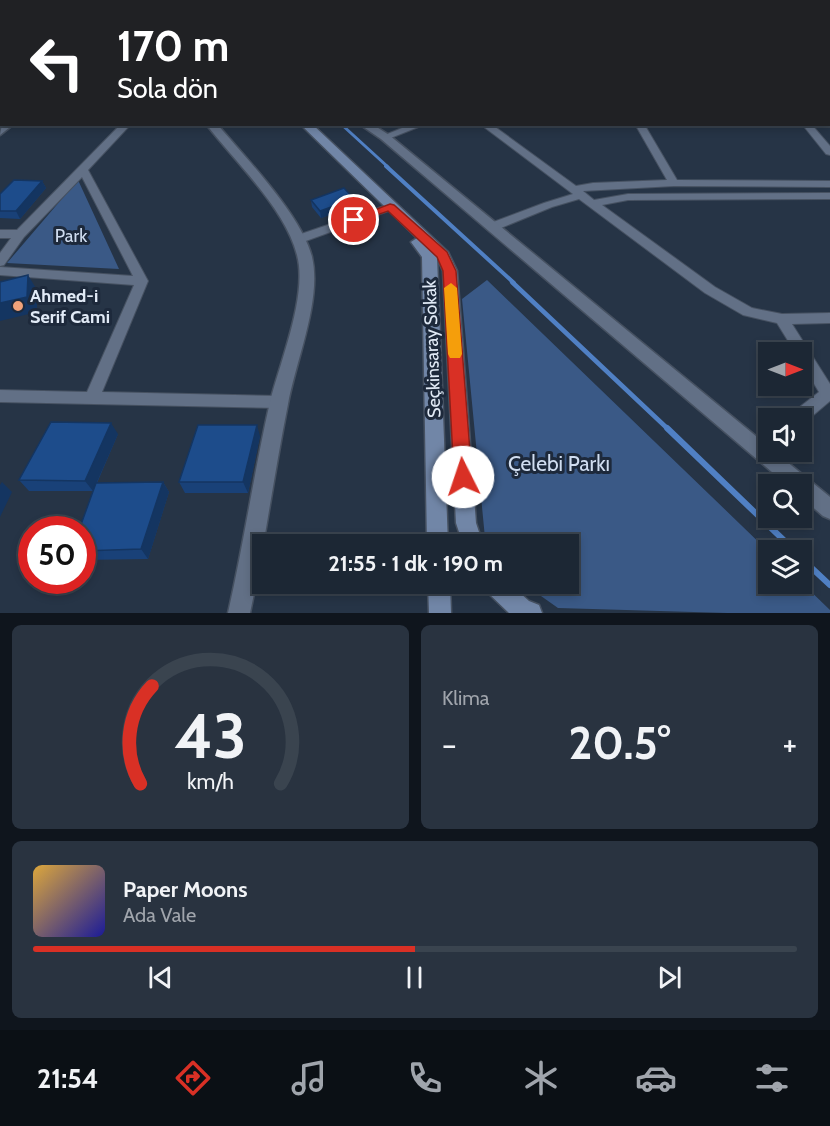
<!DOCTYPE html>
<html lang="tr">
<head>
<meta charset="utf-8">
<style>
	body { margin:0; font-family:Cabin,sans-serif; background:#293340; color:#f1f3f6; height:100vh; display:flex; flex-direction:column; font-size:22px; white-space:nowrap }
	* { box-sizing:border-box; margin:0 }
	p { font-size:20px; color:#a0a5ac }
	.icon { flex:none; width:33px; height:33px; fill:none; stroke:currentColor; stroke-width:2; stroke-linecap:round; stroke-linejoin:round }
	.map { position:relative; height:613px; overflow:hidden }
	.panel { display:flex; flex-direction:column; gap:12px; padding:12px; background:#0f151d; flex:1 }
	.panel>* { flex:none }
	.hud { position:absolute; left:0px; top:0px; width:831px; height:126px; box-shadow:0 3px 9px #0003,0 0 0 2px #3a444f; background:#202124; color:#fff; overflow:hidden }
	.needle { width:39px; rotate:90deg }
	.controls { position:absolute; left:758px; top:342px; display:grid; gap:12px }
	.controls a { display:grid; place-items:center; width:54px; height:54px; border-radius:0px; background:#1c2734; box-shadow:0 3px 9px #0003,0 0 0 2px #3a444f; font-size:30px }
	.speed { position:absolute; left:18px; top:516px; display:flex; gap:12px; font-size:30px; font-weight:700; text-align:center }
	.speed>* { display:grid; place-content:center; width:78px; height:78px; border-radius:50%; background:#1c2734; box-shadow:0 3px 9px #0003,0 0 0 2px #3a444f; line-height:1 }
	.speed .limit { border:9px solid #d22; background:#fff; color:#111 }
	.pin { position:absolute; display:grid; place-items:center; width:51px; height:51px; color:#fff; margin:-26px; border:3px solid #fff; border-radius:50%; box-shadow:0 2px 6px #0007 }
	.me { position:absolute; width:66px; margin:-33px; rotate:356deg; stroke-linejoin:round; filter:drop-shadow(0 0 4px #0008) }
	.turn { display:flex; align-items:center; gap:21px; height:126px; padding:0 18px; font-size:27px }
	.turn .icon { width:78px; height:78px; stroke-width:2.5 }
	.turn b { display:block; font-size:42px; line-height:51px }
	.big { font-size:45px; font-weight:800; line-height:1.1 }
	.panel .tile { flex:1; display:flex; flex-direction:column; justify-content:center; gap:9px; min-width:0; padding:0 21px; border-radius:9px; background:#293340 }
	.panel .dial { align-items:center; gap:0 }
	.dial svg { height:156px; overflow:visible; fill:none; stroke:#3a444f; stroke-width:7; stroke-linecap:round; text-anchor:middle }
	.dial text { fill:#f1f3f6; stroke:none }
	.song { display:flex; align-items:center; gap:18px }
	.cover { width:72px; height:72px; border-radius:9px; background:linear-gradient(135deg,hsl(40 70% 55%),hsl(240 70% 35%)) }
	.played { height:6px; border-radius:3px; background:linear-gradient(90deg,#d93025 50%,#3a444f 50%) }
	.keys { display:flex; justify-content:space-around; direction:ltr }
	.heat { display:flex; justify-content:space-between; align-items:center; font-size:33px; direction:ltr }
	.panel .tiles { flex:1; display:grid; gap:12px; grid-template-columns:1fr 1fr }
	.tile:last-child { grid-column:span 2 }
	.trip { position:absolute; left:252px; top:534px; width:327px; height:60px; border-radius:0px; background:#1c2734; box-shadow:0 3px 9px #0003,0 0 0 2px #3a444f; font-weight:800; line-height:60px; text-align:center }
	.dock { display:flex; height:96px; justify-content:space-around; align-items:center; background:#0b1015; color:#a0a5ac }
	.dock .icon { width:42px; height:42px }
	.dock .on { color:#d93025 }
	.dock b { font-size:27px; color:#f1f3f6 }
	.map>svg:first-child { display:block }
	.green { fill:#3a5986 }
	.lines { fill:none; stroke-linecap:round; stroke-linejoin:round }
	.stream-far3 { stroke:#5080c4; stroke-width:3 }
	.stream-far2 { stroke:#5080c4; stroke-width:4 }
	.stream-far1 { stroke:#5080c4; stroke-width:4.5 }
	.stream { stroke:#5080c4; stroke-width:6 }
	.minor-casing { stroke:#465161; stroke-width:2 }
	.tertiary-casing { stroke:#465161; stroke-width:3 }
	.secondary-casing { stroke:#465161; stroke-width:3 }
	.minor { fill:#627086; fill-rule:evenodd }
	.tertiary { fill:#627086; fill-rule:evenodd }
	.secondary { fill:#7186a7; fill-rule:evenodd }
	.wall { fill:#194178 }
	.shaded-wall { fill:#143561 }
	.building { fill:#1d4c8b; stroke:#143561; stroke-width:1.5 }
	.route { fill:#d93025; stroke:#8d1f18; stroke-width:1.5 }
	.slow { fill:#f59e0b }
	.poi-dot { fill:#f0a27a; stroke:#1d293b; stroke-width:2 }
	.labels { text-anchor:middle; dominant-baseline:central; stroke-width:6; stroke-linejoin:round; paint-order:stroke }
	.park-label { font-size:18px; fill:#d0ddf0; stroke:#1d293b }
	.poi-label { font-size:18px; font-weight:bold; fill:#e1eaf6; stroke:#1d293b; text-anchor:start }
	.street-label { font-size:18px; fill:#e1eaf6; stroke:#1d293b }
	.near-park-label { font-size:21px; fill:#d0ddf0; stroke:#1d293b }
</style>
</head>
<body>
<div class="map">
<svg width="830" height="613" viewBox="0 0 830 613">
	<rect width="100%" height="100%" fill="#263446"/>
	<path class="green" d="M78,180L119,269L7,263Z
		M487,280L768,551V584L801,582L830,610V613H727L558,608L524,584H568V544H489L485,538L462,299Z"/>
	<g class="lines">
		<path class="stream-far3" d="M341,124L388,167"/>
		<path class="stream-far2" d="M386,166L514,283"/>
		<path class="stream-far1" d="M512,282L669,430"/>
		<path class="stream" d="M667,428L794,550
			M801,558L830,585"/>
		<defs>
			<path id="minor" d="M104,0H111L112,2H105Z
				M289,0H295L288,2Z
				M347,0H353L346,2Z
				M479,0H485V2H479Z
				M510,0H566L506,2Z
				M583,0H684L688,2H584Z
				M726,0H733L734,2H727Z
				M771,0H830V2H772Z
				M121,124H131L88,170L148,281L102,392L280,396L286,397L288,402L286,407L280,408L0,402V390L87,392L134,285L0,275V267L133,276L82,177L24,237L4,265L0,266V253L11,238H0V230H17Z
				M412,124H426L388,139L380,137Z
				M480,124H491L576,186L593,183L667,180L635,124H644L677,180L830,181V187L674,186L583,191L594,200L628,194L830,193V199L628,200L602,205L715,287L752,308L782,314L830,313V323L792,324L830,384V401L804,423L801,424V418H790L792,413L819,392L801,362V352H795L777,323L743,315L705,293L579,199L552,207L496,230H488L486,227L488,224L544,203L573,194Z
				M802,124H811L830,146V155L826,154Z
				M390,204L396,207L394,209L303,242H295L293,239L295,236Z"/>
			<path id="tertiary" d="M207,0H215L206,2Z
				M0,76H2V82H0Z
				M2,124H14L0,135Z
				M206,124H217C245,157 302,216 312,257C322,300 296,360 288,404C274,474 265,543 250,613H228C244,543 254,472 270,402C280,362 308,295 297,255C285,208 236,163 206,124Z
				M359,124H372L389,135L768,446V452H775L830,497V519L823,516L801,497V484H786L381,139Z"/>
			<path id="secondary" d="M175,0H183L184,2H176Z
				M300,124H312L448,252L457,271L476,523L483,544H463L456,523L443,271L437,257L448,544H427L422,257L411,242L417,238Z
				M428,584H450L451,613H429Z
				M484,584H510L529,601L539,605L542,613H509L487,592Z"/>
		</defs>
		<use href="#minor" class="minor-casing"/>
		<use href="#tertiary" class="tertiary-casing"/>
		<use href="#secondary" class="secondary-casing"/>
		<use href="#minor" class="minor"/>
		<use href="#tertiary" class="tertiary"/>
		<use href="#secondary" class="secondary"/>
	</g>
	<path class="wall" d="M42,181L46,188L20,219L0,218V194Z
		M311,200L355,206L321,218L312,207Z
		M118,434L97,483L163,482L169,492L148,559L82,560V530L93,491H29L19,480Z
		M260,436L248,493H185L179,482Z"/>
	<path class="shaded-wall" d="M2,44V54L0,55V45Z
		M2,97V107L0,108V98Z
		M42,181L46,188L20,219L16,211Z
		M354,199L355,206L321,218L320,211Z
		M28,275L37,290V312L0,321V303Z
		M111,423L118,434L93,491L85,481Z
		M257,425L260,436L248,493L243,482Z
		M2,482L12,492L0,517V485Z
		M163,482L169,492L148,559L141,549Z"/>
	<path class="building" d="M0,0H19L22,2H2V28H0Z
		M37,0H87L88,2H39Z
		M1,32H2V44L0,45Z
		M0,85H2V97L0,98Z
		M14,180L42,181L16,211H0V194Z
		M344,188L354,199L320,211L311,200Z
		M28,275L27,297L0,303V282Z
		M51,422L111,423L85,481L19,480Z
		M198,425H257L243,482H179Z
		M163,482L141,549L82,551V530H79L96,483Z"/>
	<path class="route" d="M390,204L394,205L447,252L456,271L472,477L469,483L463,485L457,483L454,477L443,271L437,257L388,211L354,223L348,220Z"/>
	<path class="slow" d="M451,283L457,288L462,354L460,358H450L448,354L444,288Z"/>
	<circle class="poi-dot" cx="18" cy="306" r="6"/>
	<g class="labels">
		<g class="park-label">
			<text x="71" y="236">Park</text>
		</g>
		<g class="poi-label">
			<text x="30" y="296">Ahmed-i<tspan x="30" dy="21">Serif Cami</tspan></text>
		</g>
		<g class="street-label">
			<text transform="translate(432 349) rotate(-92)">Seçkinsaray Sokak</text>
		</g>
		<g class="near-park-label">
			<text x="559" y="463">Çelebi Parkı</text>
		</g>
	</g>
</svg>
<div class="controls">
<a><svg class="needle" viewBox="-14 -14 28 28"><path d="M0-13l5 13h-10z" fill="#e53935"/><path d="M0 13l5-13h-10z" fill="#a0a5ac"/></svg></a>
<a><svg class="icon" aria-label="sound" viewBox="0 0 24 24"><path d="M4 9h4l5-4v14l-5-4H4zM17 9q2 3 0 6"/></svg></a>
<a><svg class="icon" aria-label="search" viewBox="0 0 24 24"><circle cx="10" cy="10" r="6"/><path d="M15 15l6 6"/></svg></a>
<a><svg class="icon" aria-label="layers" viewBox="0 0 24 24"><path d="M12 4l9 5-9 5-9-5zM3 14l9 5 9-5"/></svg></a>
</div>
<div class="speed"><div class="limit">50</div></div>
<div class="pin" style="left:354px;top:220px;background:#d93025"><svg class="icon" aria-label="arrive" viewBox="0 0 24 24"><path d="M6 21V4h12l-3 4 3 4H6"/></svg></div>
<svg class="me" style="left:463px;top:477px" viewBox="-20 -20 40 40"><circle r="19" fill="#fff"/><path d="M0-13L10 11 0 6-10 11z" fill="#d93025"/></svg>
<div class="trip">21:55 · 1 dk · 190 m</div>
<div class="hud">
<div class="turn"><svg class="icon" aria-label="left" viewBox="0 0 24 24"><path d="M17 20v-9H6M10 6l-5 5 5 5"/></svg><div><b>170 m</b>Sola dön</div></div>
</div>
</div>
<section class="panel">
<div class="tiles">
<div class="tile dial"><svg viewBox="0 0 100 80">
<path d="M14 69A42 42 0 1 1 86 69"/>
<path d="M14 69A42 42 0 0 1 20 19" stroke="#d93025"/>
<text x="50" y="56" font-size="32" font-weight="700">43</text>
<text x="50" y="72" font-size="11">km/h</text>
</svg></div>
<div class="tile"><p>Klima</p>
<div class="heat"><a>−</a><b class="big">20.5°</b><a>+</a></div>
</div>
<div class="tile">
<div class="song"><i class="cover"></i><div><b>Paper Moons</b><p>Ada Vale</p></div></div>
<div class="played"></div>
<div class="keys"><svg class="icon" aria-label="previous" viewBox="0 0 24 24"><path d="M18 5L8 12l10 7zM5 5v14"/></svg><svg class="icon" aria-label="pause" viewBox="0 0 24 24"><path d="M8 5v14M16 5v14"/></svg><svg class="icon" aria-label="next" viewBox="0 0 24 24"><path d="M6 5l10 7-10 7zM19 5v14"/></svg></div>
</div>
</div>
</section>
<nav class="dock">
<b>21:54</b>
<svg class="icon on" aria-label="directions" viewBox="0 0 24 24"><path d="M12 3l9 9-9 9-9-9zM9 14v-3h6M13 9l2 2-2 2"/></svg>
<svg class="icon" aria-label="music" viewBox="0 0 24 24"><path d="M9 18V5l10-2v13"/><circle cx="6" cy="18" r="3"/><circle cx="16" cy="16" r="3"/></svg>
<svg class="icon" aria-label="phone" viewBox="0 0 24 24"><path d="M5 4h4l2 5-3 2q2 4 5 5l2-3 5 2v4C11 20 4 13 5 4z"/></svg>
<svg class="icon" aria-label="climate" viewBox="0 0 24 24"><path d="M12 3v18M4 7l16 10M4 17L20 7"/></svg>
<svg class="icon" aria-label="car" viewBox="0 0 24 24"><path d="M5 17H2v-5l4-1 3-4h7l3 4 3 1v5h-3M9 17h6M6 11h13"/><circle cx="7" cy="17" r="2"/><circle cx="17" cy="17" r="2"/></svg>
<svg class="icon" aria-label="filters" viewBox="0 0 24 24"><path d="M4 7h16M4 17h16"/><circle cx="9" cy="7" r="2"/><circle cx="15" cy="17" r="2"/></svg>
</nav>
</body>
</html>
